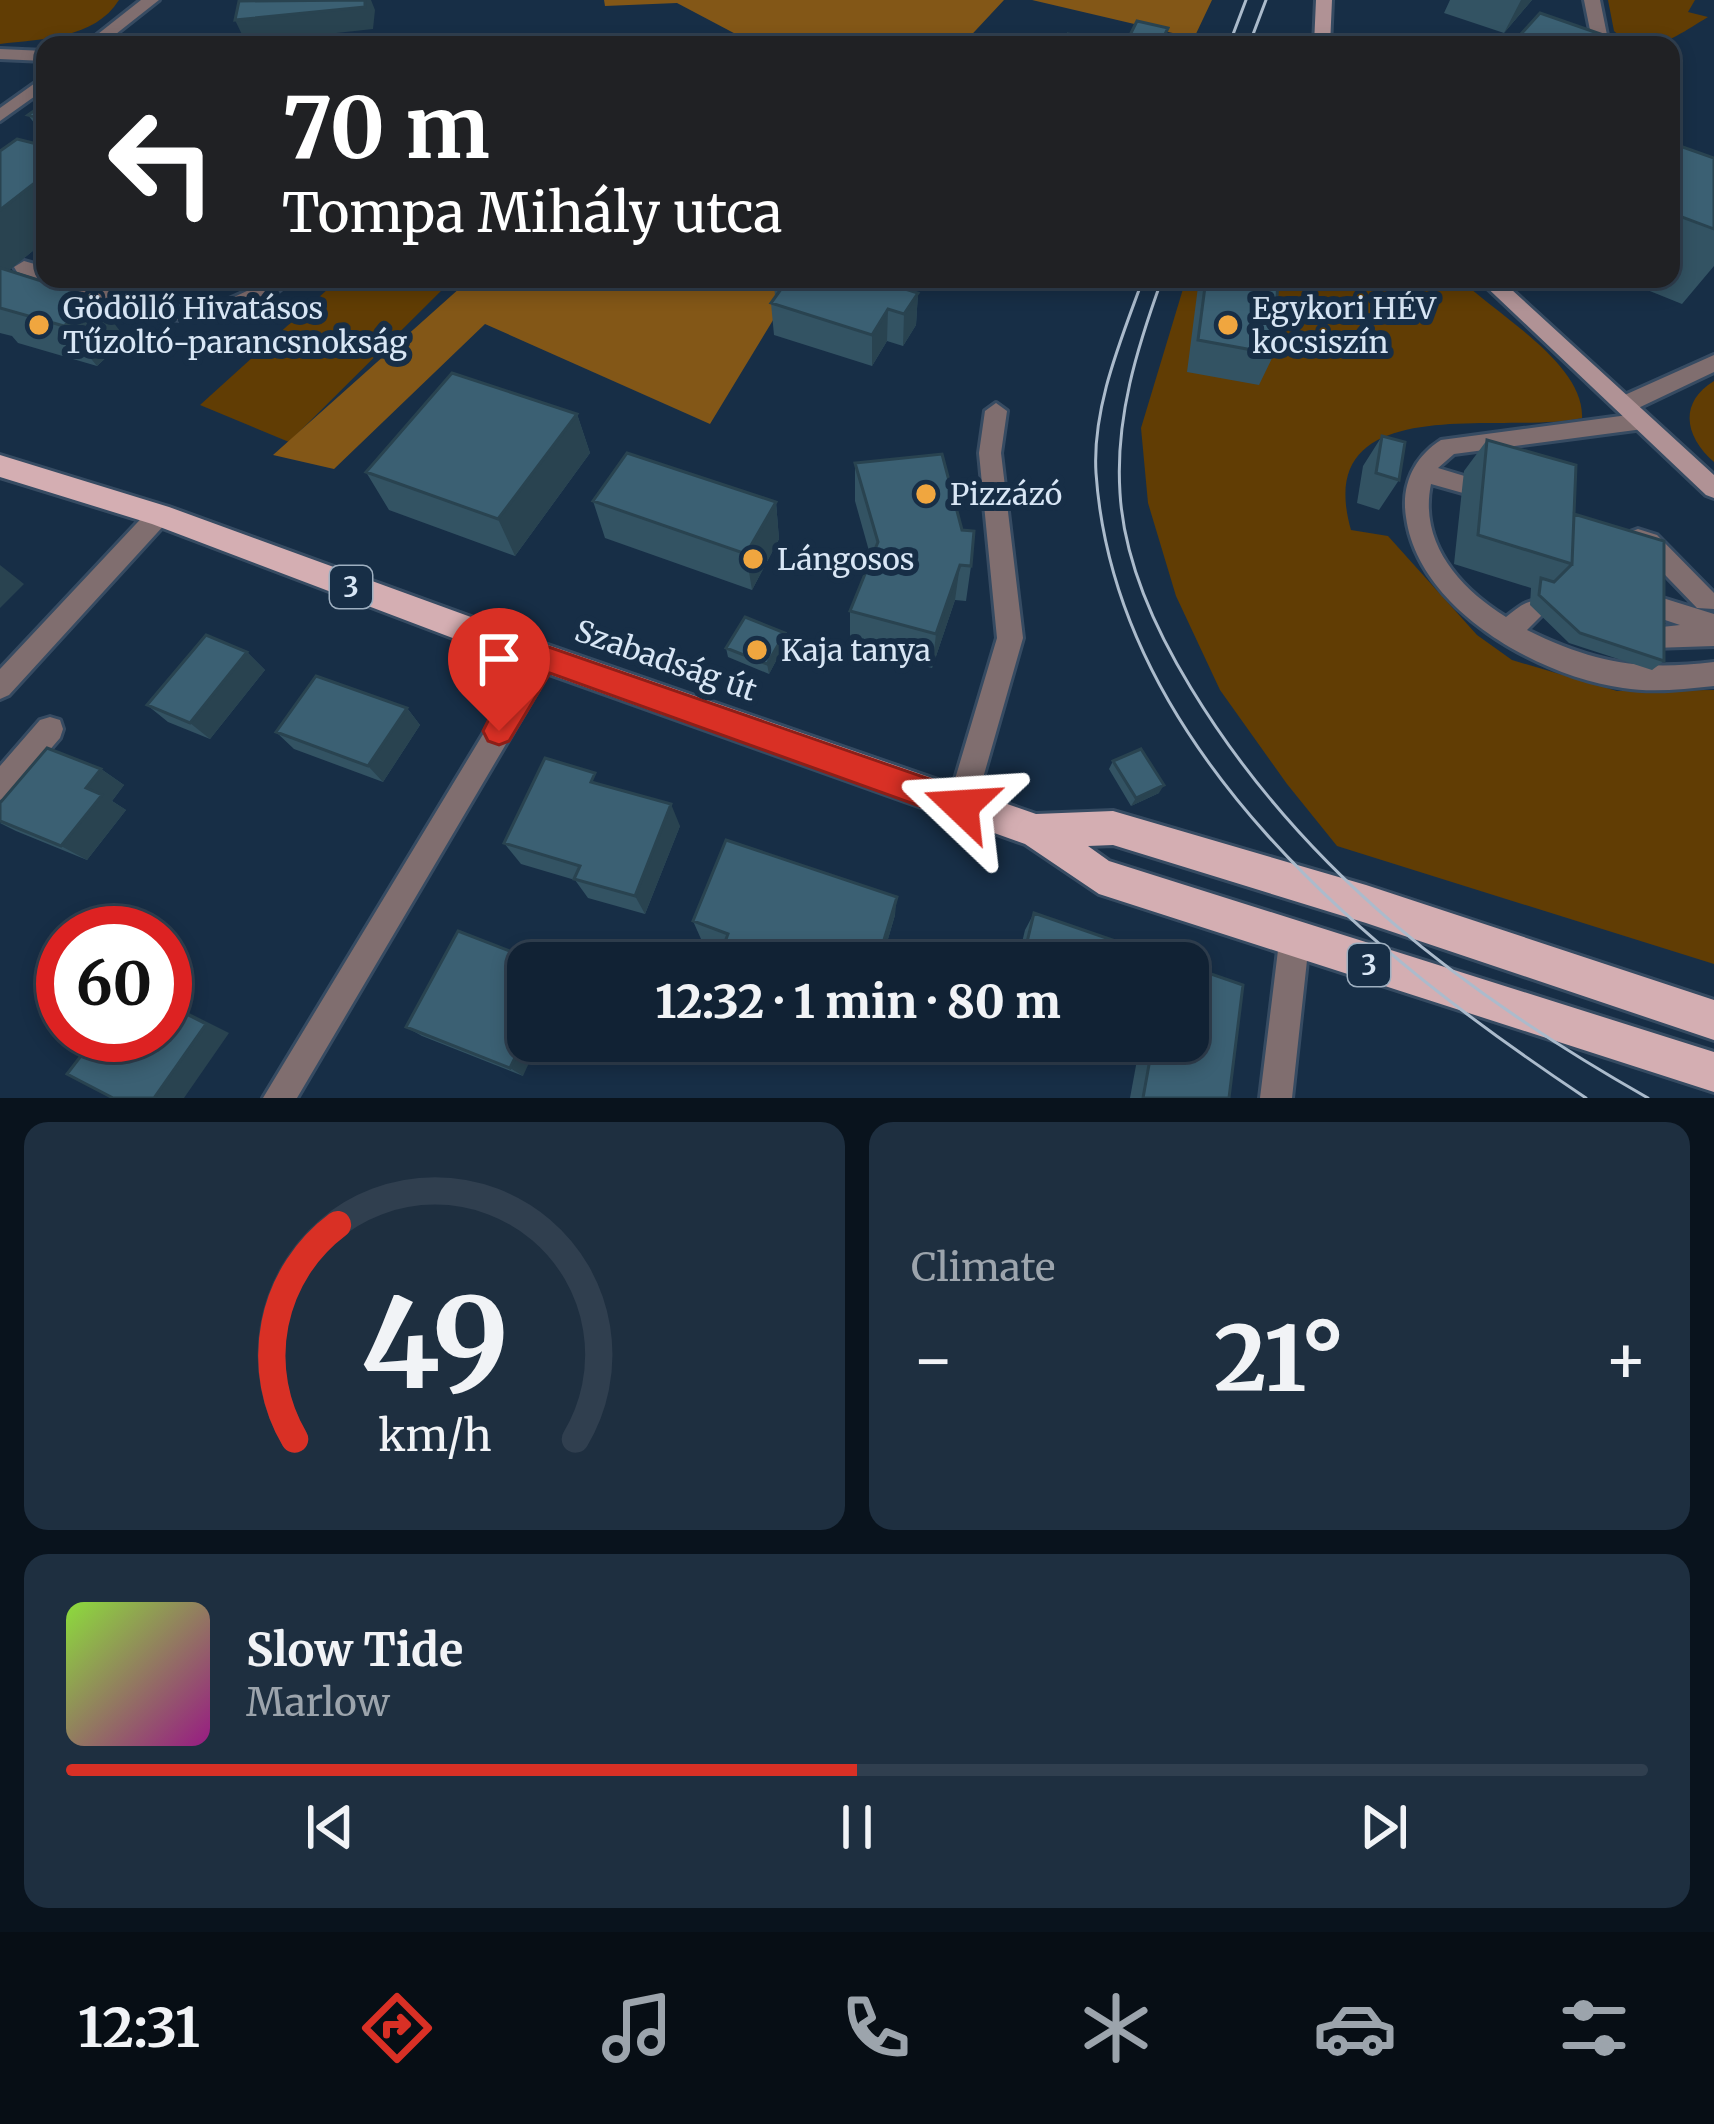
<!DOCTYPE html>
<html lang="en">
<head>
<meta charset="utf-8">
<style>
	body { margin:0; font-family:Merriweather,serif; background:#1e2f40; color:#f1f3f6; height:100vh; display:flex; flex-direction:column; font-size:45px; white-space:nowrap }
	* { box-sizing:border-box; margin:0 }
	p { font-size:39px; color:#9ca4ac }
	.icon { flex:none; width:66px; height:66px; fill:none; stroke:currentColor; stroke-width:2; stroke-linecap:round; stroke-linejoin:round }
	.map { position:relative; height:1098px; overflow:hidden }
	.sheet { display:flex; flex-direction:column; gap:24px; padding:24px; background:#09131d; flex:1 }
	.sheet>* { flex:none }
	.top-card { position:absolute; left:36px; top:36px; width:1644px; height:252px; border-radius:24px; box-shadow:0 6px 18px #0003,0 0 0 3px #303f4f; background:#202124; color:#fff; overflow:hidden }
	.speed { position:absolute; left:36px; top:906px; display:flex; gap:24px; font-size:60px; font-weight:700; text-align:center }
	.speed>* { display:grid; place-content:center; width:156px; height:156px; border-radius:50%; background:#112234; box-shadow:0 6px 18px #0003,0 0 0 3px #303f4f; line-height:1 }
	.speed .limit { border:18px solid #d22; background:#fff; color:#111 }
	.pin { position:absolute; display:grid; place-items:center; width:102px; height:102px; color:#fff; margin:-123px -51px; border-radius:50% 50% 50% 0; rotate:-45deg; box-shadow:0 0 12px #0007 }
	.pin .icon { rotate:45deg }
	.me { position:absolute; width:132px; margin:-66px; rotate:290deg; stroke-linejoin:round; filter:drop-shadow(0 0 9px #0008) }
	.turn { display:flex; align-items:center; gap:42px; height:252px; padding:0 48px; font-size:54px }
	.turn .icon { width:156px; height:156px; stroke-width:2.5 }
	.turn b { display:block; font-size:84px; line-height:102px }
	.big { font-size:90px; font-weight:800; line-height:1.1 }
	.sheet .widget { flex:1; display:flex; flex-direction:column; justify-content:center; gap:18px; min-width:0; padding:0 42px; border-radius:24px; background:#1e2f40 }
	.sheet .dial { align-items:center; gap:0 }
	.dial svg { height:312px; overflow:visible; fill:none; stroke:#303f4f; stroke-width:7; stroke-linecap:round; text-anchor:middle }
	.dial text { fill:#f1f3f6; stroke:none }
	.song { display:flex; align-items:center; gap:36px }
	.cover { width:144px; height:144px; border-radius:18px; background:linear-gradient(135deg,hsl(90 70% 55%),hsl(310 70% 35%)) }
	.played { height:12px; border-radius:6px; background:linear-gradient(90deg,#d93025 50%,#303f4f 50%) }
	.keys { display:flex; justify-content:space-around; direction:ltr }
	.heat { display:flex; justify-content:space-between; align-items:center; font-size:66px; direction:ltr }
	.sheet .tiles { flex:1; display:grid; gap:24px; grid-template-columns:1fr 1fr }
	.widget:last-child { grid-column:span 2 }
	.trip { position:absolute; left:507px; top:942px; width:702px; height:120px; border-radius:24px; background:#112234; box-shadow:0 6px 18px #0003,0 0 0 3px #303f4f; font-weight:800; line-height:120px; text-align:center }
	.tab-bar { display:flex; height:192px; justify-content:space-around; align-items:center; background:#070e15; color:#9ca4ac }
	.tab-bar .icon { width:84px; height:84px }
	.tab-bar .on { color:#d93025 }
	.tab-bar b { font-size:54px; color:#f1f3f6 }
	.map>svg:first-child { display:block }
	.green { fill:#613d04 }
	.forest { fill:#835717 }
	.lines { fill:none; stroke-linecap:round; stroke-linejoin:round }
	.service-casing { stroke:#364b62; stroke-width:6 }
	.minor-casing { stroke:#364b62; stroke-width:6 }
	.tertiary-casing { stroke:#364b62; stroke-width:6 }
	.secondary-casing { stroke:#364b62; stroke-width:6 }
	.primary-casing { stroke:#364b62; stroke-width:6 }
	.service { fill:#806e6f; fill-rule:evenodd }
	.minor { fill:#806e6f; fill-rule:evenodd }
	.tertiary { fill:#806e6f; fill-rule:evenodd }
	.secondary { fill:#b09295; fill-rule:evenodd }
	.primary { fill:#d4aeb2; fill-rule:evenodd }
	.tram { stroke:#abbbcc; stroke-width:3 }
	.wall { fill:#335363 }
	.shaded-wall { fill:#294350 }
	.building { fill:#3b6073; stroke:#294350; stroke-width:3 }
	.route { fill:#d93025; stroke:#8d1f18; stroke-width:3 }
	.poi-dot { fill:#f0a63f; stroke:#172e46; stroke-width:4.5 }
	.labels { text-anchor:middle; dominant-baseline:central; stroke-width:12; stroke-linejoin:round; paint-order:stroke }
	.shield { fill:#172e46; stroke:#9eafc0; stroke-width:3 }
	.shield-label { font-size:27px; font-weight:bold; fill:#d8e6f5 }
	.poi-label { font-size:30px; fill:#d8e6f5; stroke:#172e46; text-anchor:start }
	.street-label { font-size:30px; fill:#d8e6f5; stroke:#172e46 }
</style>
</head>
<body>
<div class="map">
<svg width="1714" height="1098" viewBox="0 0 1714 1098">
	<rect width="100%" height="100%" fill="#172e46"/>
	<path class="green" d="M0,0H119C95,39 40,39 0,44Z
		M1695,0L1688,12L1708,17C1676,36 1647,61 1614,31L1608,0Z
		M339,279H436L449,283L289,442L200,405Z
		M1186,279H1460C1497,315 1585,364 1582,418C1507,436 1310,386 1351,530L1388,536L1477,635L1512,660L1617,691L1714,690V964L1337,846L1287,784L1220,690L1176,596L1148,503L1141,428Z
		M1714,381V462C1685,437 1678,403 1714,381Z"/>
	<path class="forest" d="M604,0H1004L962,45H744L747,40L677,3L605,6Z
		M1032,0H1212L1194,38Z
		M470,279H798L710,424L485,324L334,469L273,455Z"/>
	<g class="lines">
		<defs>
			<path id="service" d="M0,49L45,51V61L0,59Z
				M24,261L45,267V279C97,279 141,309 193,308C230,307 255,279 291,279C241,335 162,325 99,302C82,296 62,291 49,280L45,281L17,272L14,267Z
				M1643,413L1654,421L1643,429L1454,454L1438,468L1471,478L1474,484L1463,493L1431,484C1419,542 1458,587 1506,617C1518,608 1528,597 1544,602L1547,610L1527,630C1594,663 1640,671 1714,662V686C1684,689 1653,693 1623,688C1538,676 1418,609 1406,517C1401,485 1414,457 1441,440Z
				M1638,529L1657,535L1714,593V609L1697,608L1641,550L1630,546L1626,539L1630,532Z
				M1653,595L1714,614V646L1653,648L1644,645L1640,637L1644,629L1680,625L1644,613L1641,606L1644,599Z
				M50,717L60,720L63,729L60,738L10,796L0,800V766L40,720Z"/>
			<path id="minor" d="M141,0H159L102,45H84Z
				M1584,0H1600L1609,45H1593Z
				M45,76V89L0,121V108Z
				M1671,143L1714,175V190L1671,157Z
				M1714,355V372L1634,410L1626,412L1615,404L1618,398Z
				M543,647L552,650L556,658L552,666L297,1098H263L534,650Z
				M1294,927L1305,931L1309,942L1292,1098H1260L1279,942L1283,931Z"/>
			<path id="tertiary" d="M996,403L1007,411L1001,453L1023,638L975,806L971,816L961,819L951,816L947,806L997,638L979,453L985,411Z
				M159,506L167,508L171,515L167,522L9,695L0,699V669L151,508Z"/>
			<path id="secondary" d="M1316,0H1332L1330,45H1314Z
				M1478,279H1500L1714,475V498L1706,495Z"/>
			<path id="primary" d="M0,455L169,507L545,644L1036,814L1113,811L1366,885L1714,1000V1040L1366,923L1113,845L1088,846L1109,861L1714,1052V1092L1099,894L1025,844L532,668L152,524L0,477Z"/>
		</defs>
		<use href="#service" class="service-casing"/>
		<use href="#minor" class="minor-casing"/>
		<use href="#tertiary" class="tertiary-casing"/>
		<use href="#secondary" class="secondary-casing"/>
		<use href="#primary" class="primary-casing"/>
		<use href="#service" class="service"/>
		<use href="#minor" class="minor"/>
		<use href="#tertiary" class="tertiary"/>
		<use href="#secondary" class="secondary"/>
		<use href="#primary" class="primary"/>
		<path class="tram" d="M1229,45L1246,0
			M1249,45L1266,0
			M1143,279C1121,340 1092,407 1096,473C1115,750 1373,956 1586,1098
			M1162,279C1137,348 1115,418 1120,493C1124,562 1155,629 1191,688C1302,871 1465,994 1648,1098"/>
	</g>
	<path class="wall" d="M1450,0H1532L1504,33L1444,13Z
		M45,103V137L28,115Z
		M1677,145L1714,158V266L1682,304L1620,279H1671V153Z
		M45,146V241L8,271L126,339L97,366L18,343L12,336L0,333V151Z
		M1199,279H1278L1274,354L1259,385L1187,372Z
		M774,282L918,293L916,325L903,346L887,341L872,366L774,335L771,303L775,297Z
		M577,414L590,453L515,556L389,510L366,472Z
		M1382,436L1399,480L1379,510L1357,503L1363,466Z
		M1487,440L1574,514L1664,661L1652,670L1569,643L1530,605L1531,588L1454,564L1464,471Z
		M855,463L962,530L971,566L966,601L955,600L932,668L850,645V611L871,558L855,501Z
		M593,501L776,502L779,539L752,590L605,538Z
		M785,633L786,642L769,674L728,657L726,648Z
		M247,652L265,670L210,739L168,722L147,705Z
		M407,708L420,725L383,782L294,749L276,732Z
		M1113,761L1159,793L1131,806L1109,769Z
		M101,769L124,785L112,801L126,810L87,860L16,831L0,823Z
		M602,785L680,826L645,914L588,898L575,880L521,864L504,843Z
		M1034,913L1179,963H1017L1025,930Z
		M895,915L881,963H717L723,947L701,939L693,921Z
		M458,931L523,1076L422,1036L406,1027Z
		M1085,1041H1188L1229,1098H1130L1137,1060Z"/>
	<path class="shaded-wall" d="M365,0H371L375,10L373,29L246,43L235,20Z
		M1521,0H1532L1504,33Z
		M45,175V241L0,278V210Z
		M918,293L916,325L903,346L904,314Z
		M95,298L126,339L97,366L64,326Z
		M888,309L887,341L872,366V335Z
		M577,414L590,453L515,556L498,519Z
		M776,502L779,539L752,590L746,554Z
		M0,565L24,584L0,608Z
		M960,565L955,600L932,668L936,634Z
		M785,633L786,642L769,674L767,664Z
		M247,652L265,670L210,739L190,723Z
		M407,708L420,725L383,782L368,766Z
		M101,769L124,785L112,801L126,810L87,860L61,846L86,788Z
		M1164,785L1159,793L1131,806L1136,798Z
		M671,804L680,826L645,914L635,896Z
		M897,897L895,915L881,963H877Z
		M165,1001L229,1033L184,1098H154Z
		M528,1031V1041H539L523,1076L510,1068Z"/>
	<path class="building" d="M365,0V7L235,20L239,1Z
		M1540,13L1612,38L1606,45H1511Z
		M1137,21L1168,28L1160,45H1125Z
		M1068,34L1088,38L1084,45H1062Z
		M45,103V119L28,115Z
		M17,139L45,146V175L0,210V151Z
		M1677,145L1714,158V229L1671,213V155Z
		M0,268L95,298L64,326L0,308Z
		M776,279H873L918,293L904,314L888,309L872,335L771,303L784,285L774,282Z
		M1206,279H1278L1274,354L1198,340Z
		M452,373L577,414L498,519L366,472Z
		M1382,436L1405,442L1399,480L1376,473Z
		M1487,440L1576,465L1572,564L1478,535Z
		M627,453L776,502L746,554L593,501Z
		M942,454L962,530L974,531L971,566L960,565L936,634L850,611L878,542L855,463Z
		M1574,514L1664,541V661L1580,633L1539,595L1541,578L1554,582L1572,564Z
		M745,617L785,633L767,664L726,648Z
		M206,635L247,652L190,723L147,705Z
		M316,676L407,708L368,766L276,732Z
		M47,748L101,769L86,788L102,795L61,846L0,821V803Z
		M1141,749L1164,785L1136,798L1113,761Z
		M545,758L595,773L591,782L671,804L635,896L574,879L580,866L504,843Z
		M726,840L897,897L877,963H796L798,958L779,952L775,963H717L728,934L693,921Z
		M1034,913L1179,963H1022Z
		M458,931L541,963H528V1031L510,1068L406,1027Z
		M1188,966L1243,985L1229,1098H1143L1152,1048L1133,1041H1188Z
		M165,1003L206,1024L154,1098H113L67,1074L97,1035H165Z"/>
	<path class="route" d="M543,645L961,790L972,795L977,806L972,817L961,821L550,673L509,741L499,745L488,741L483,731L488,721L533,649Z"/>
	<g class="poi-dot">
		<circle cx="39" cy="325" r="12"/>
		<circle cx="1228" cy="325" r="12"/>
		<circle cx="926" cy="494" r="12"/>
		<circle cx="753" cy="559" r="12"/>
		<circle cx="757" cy="650" r="12"/>
	</g>
	<g class="labels">
		<g class="shield">
			<rect x="330" y="566" width="42" height="42" rx="9"/>
			<rect x="1348" y="944" width="42" height="42" rx="9"/>
		</g>
		<g class="shield-label">
			<text x="351" y="587">3</text>
			<text x="1369" y="965">3</text>
		</g>
		<g class="poi-label">
			<text x="63" y="308">Gödöllő Hivatásos<tspan x="63" dy="34">Tűzoltó-parancsnokság</tspan></text>
			<text x="1252" y="308">Egykori HÉV<tspan x="1252" dy="34">kocsiszín</tspan></text>
			<text x="950" y="494">Pizzázó</text>
			<text x="777" y="559">Lángosos</text>
			<text x="781" y="650">Kaja tanya</text>
		</g>
		<g class="street-label">
			<text transform="translate(666 660) rotate(19)">Szabadság út</text>
		</g>
	</g>
</svg>
<div class="speed"><div class="limit">60</div></div>
<div class="pin" style="left:499px;top:731px;background:#d93025"><svg class="icon" aria-label="arrive" viewBox="0 0 24 24"><path d="M6 21V4h12l-3 4 3 4H6"/></svg></div>
<svg class="me" style="left:961px;top:806px" viewBox="-20 -20 40 40"><path d="M0-17L14 15 0 8-14 15z" fill="#d93025" stroke="#fff" stroke-width="4"/></svg>
<div class="trip">12:32 · 1 min · 80 m</div>
<div class="top-card">
<div class="turn"><svg class="icon" aria-label="left" viewBox="0 0 24 24"><path d="M17 20v-9H6M10 6l-5 5 5 5"/></svg><div><b>70 m</b>Tompa Mihály utca</div></div>
</div>
</div>
<section class="sheet">
<div class="tiles">
<div class="widget dial"><svg viewBox="0 0 100 80">
<path d="M14 69A42 42 0 1 1 86 69"/>
<path d="M14 69A42 42 0 0 1 25 14" stroke="#d93025"/>
<text x="50" y="56" font-size="32" font-weight="700">49</text>
<text x="50" y="72" font-size="11">km/h</text>
</svg></div>
<div class="widget"><p>Climate</p>
<div class="heat"><a>−</a><b class="big">21°</b><a>+</a></div>
</div>
<div class="widget">
<div class="song"><i class="cover"></i><div><b>Slow Tide</b><p>Marlow</p></div></div>
<div class="played"></div>
<div class="keys"><svg class="icon" aria-label="previous" viewBox="0 0 24 24"><path d="M18 5L8 12l10 7zM5 5v14"/></svg><svg class="icon" aria-label="pause" viewBox="0 0 24 24"><path d="M8 5v14M16 5v14"/></svg><svg class="icon" aria-label="next" viewBox="0 0 24 24"><path d="M6 5l10 7-10 7zM19 5v14"/></svg></div>
</div>
</div>
</section>
<nav class="tab-bar">
<b>12:31</b>
<svg class="icon on" aria-label="directions" viewBox="0 0 24 24"><path d="M12 3l9 9-9 9-9-9zM9 14v-3h6M13 9l2 2-2 2"/></svg>
<svg class="icon" aria-label="music" viewBox="0 0 24 24"><path d="M9 18V5l10-2v13"/><circle cx="6" cy="18" r="3"/><circle cx="16" cy="16" r="3"/></svg>
<svg class="icon" aria-label="phone" viewBox="0 0 24 24"><path d="M5 4h4l2 5-3 2q2 4 5 5l2-3 5 2v4C11 20 4 13 5 4z"/></svg>
<svg class="icon" aria-label="climate" viewBox="0 0 24 24"><path d="M12 3v18M4 7l16 10M4 17L20 7"/></svg>
<svg class="icon" aria-label="car" viewBox="0 0 24 24"><path d="M5 17H2v-5l4-1 3-4h7l3 4 3 1v5h-3M9 17h6M6 11h13"/><circle cx="7" cy="17" r="2"/><circle cx="17" cy="17" r="2"/></svg>
<svg class="icon" aria-label="filters" viewBox="0 0 24 24"><path d="M4 7h16M4 17h16"/><circle cx="9" cy="7" r="2"/><circle cx="15" cy="17" r="2"/></svg>
</nav>
</body>
</html>
